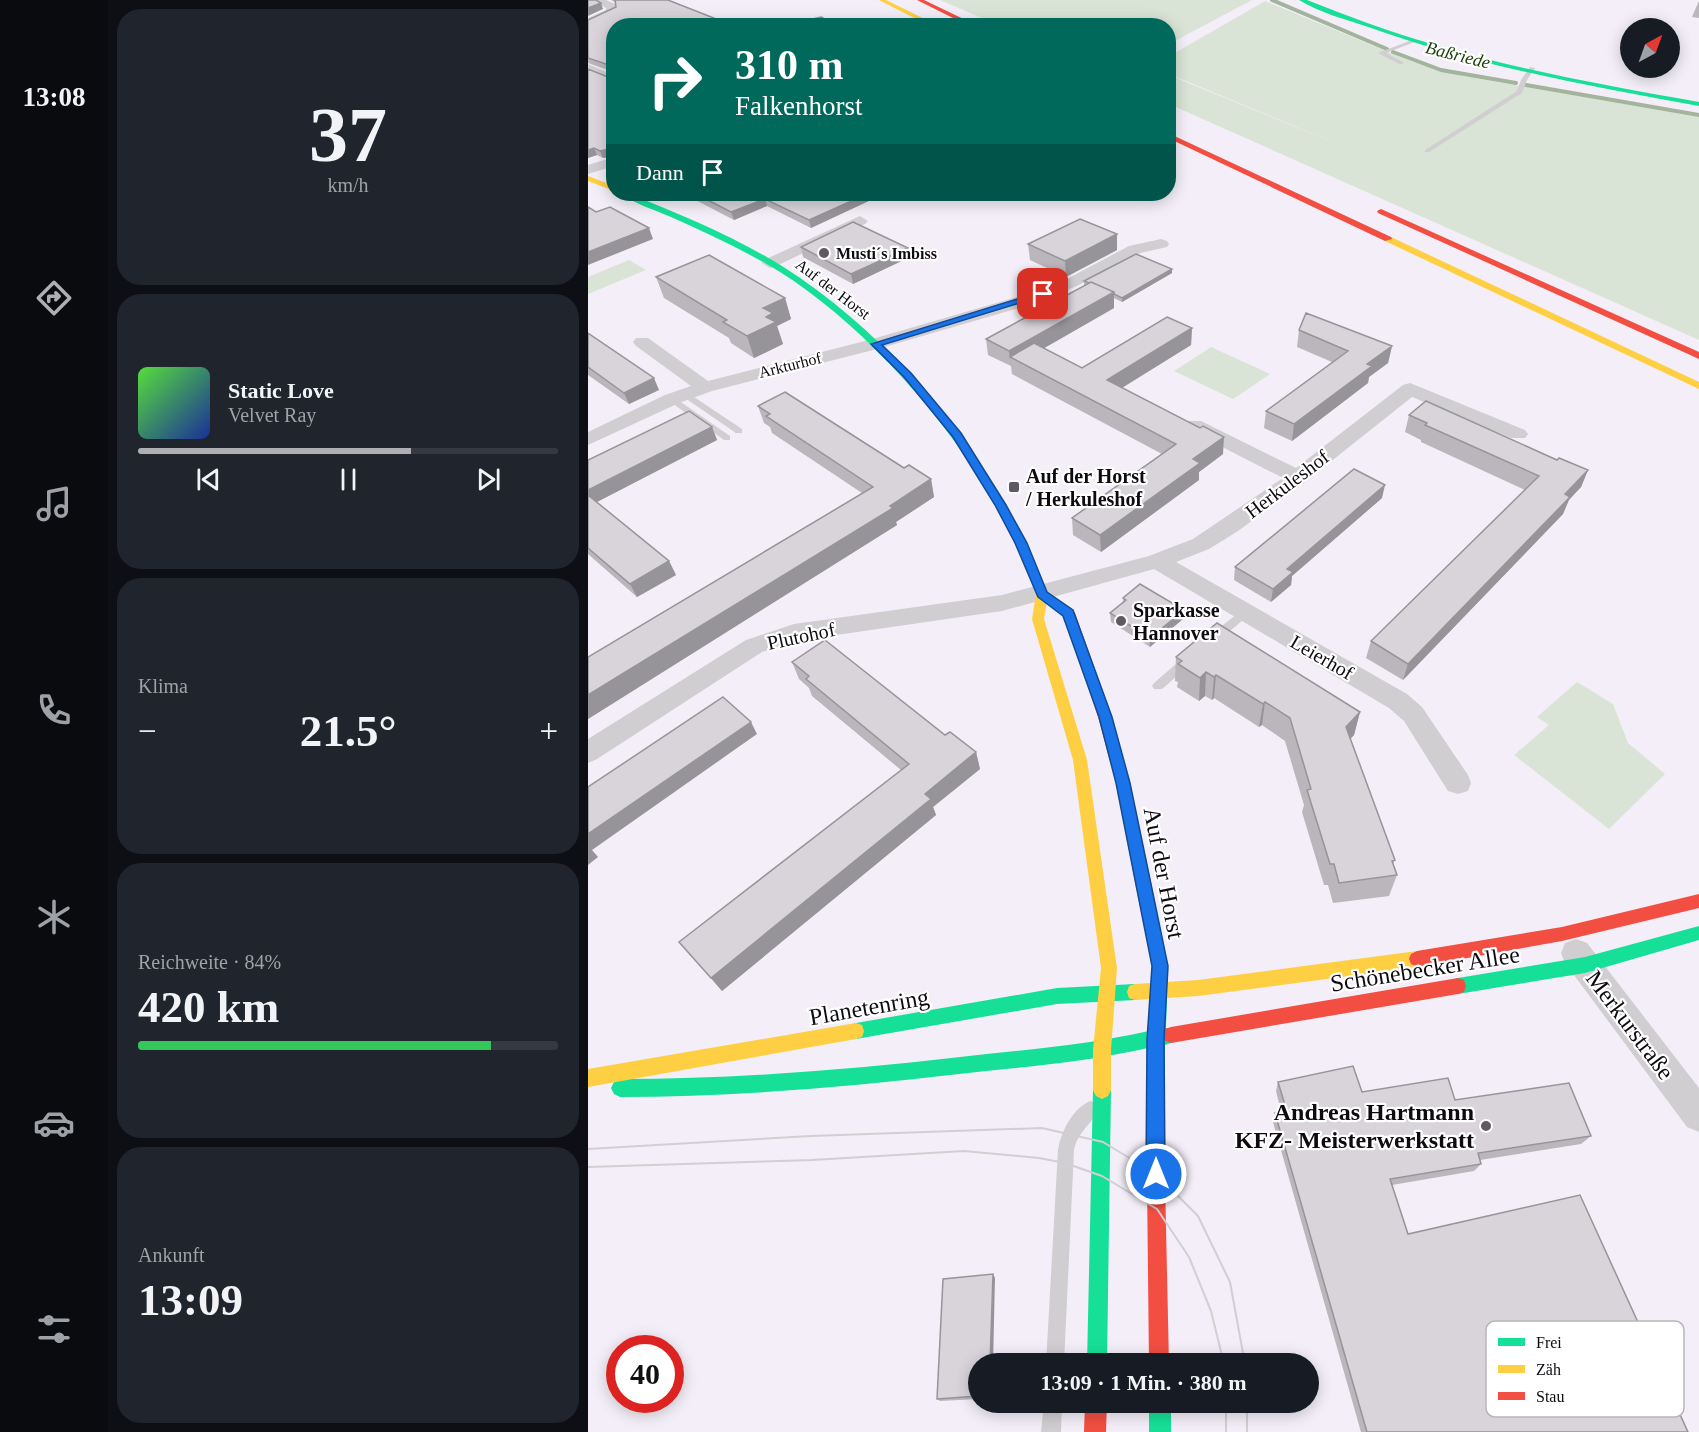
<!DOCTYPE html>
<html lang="de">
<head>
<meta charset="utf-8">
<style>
	body { margin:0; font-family:"Times New Roman",serif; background:#20242c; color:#f1f3f6; height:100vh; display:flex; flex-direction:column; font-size:22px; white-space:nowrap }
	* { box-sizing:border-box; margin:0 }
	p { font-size:20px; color:#9ea1a6 }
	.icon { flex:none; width:33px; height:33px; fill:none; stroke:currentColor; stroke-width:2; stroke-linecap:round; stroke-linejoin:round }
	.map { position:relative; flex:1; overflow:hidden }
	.panel { display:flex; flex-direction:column; gap:9px; padding:9px; background:#0d0f14; width:480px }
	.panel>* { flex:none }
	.guide { position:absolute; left:18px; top:18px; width:570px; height:183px; border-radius:24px; box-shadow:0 3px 15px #0003; background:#00695c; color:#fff; overflow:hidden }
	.needle { width:39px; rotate:41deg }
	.buttons { position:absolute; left:1032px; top:18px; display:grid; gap:12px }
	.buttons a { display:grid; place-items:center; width:60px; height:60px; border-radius:50%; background:#171b24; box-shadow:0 3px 15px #0003; font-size:30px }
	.speed { position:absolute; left:18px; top:1335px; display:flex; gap:12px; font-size:30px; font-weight:700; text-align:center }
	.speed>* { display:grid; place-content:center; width:78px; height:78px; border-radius:50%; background:#171b24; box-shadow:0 3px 15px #0003; line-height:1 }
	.speed .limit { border:9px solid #d22; background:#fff; color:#111 }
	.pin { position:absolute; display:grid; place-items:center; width:51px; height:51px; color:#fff; margin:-26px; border-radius:12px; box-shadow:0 3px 9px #0006 }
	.me { position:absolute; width:66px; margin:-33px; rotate:0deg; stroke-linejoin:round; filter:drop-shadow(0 0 4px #0008) }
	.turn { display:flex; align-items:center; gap:21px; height:126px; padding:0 30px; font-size:27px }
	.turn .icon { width:78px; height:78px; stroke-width:2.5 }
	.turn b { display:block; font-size:42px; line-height:51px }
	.then { display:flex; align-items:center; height:57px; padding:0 30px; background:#0003; gap:12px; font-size:22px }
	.big { font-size:45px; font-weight:600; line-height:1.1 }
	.panel .widget { flex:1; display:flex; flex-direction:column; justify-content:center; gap:9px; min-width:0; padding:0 21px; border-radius:24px; background:#20242c }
	.panel .dial { align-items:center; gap:0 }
	.dial b { font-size:78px; line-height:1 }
	.song { display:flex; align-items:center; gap:18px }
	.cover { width:72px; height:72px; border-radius:9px; background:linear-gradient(135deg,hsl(110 70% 55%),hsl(230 70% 35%)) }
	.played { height:6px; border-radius:3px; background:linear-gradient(90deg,#afaeb3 65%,#363941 65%) }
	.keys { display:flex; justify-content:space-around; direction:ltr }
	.heat { display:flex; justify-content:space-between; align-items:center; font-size:33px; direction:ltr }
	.charge { height:9px; border-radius:4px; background:linear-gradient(90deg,#34c759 84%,#363941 0) }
	.trip { position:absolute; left:380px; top:1353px; width:351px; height:60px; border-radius:30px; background:#171b24; box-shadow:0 3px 15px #0003; font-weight:600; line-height:60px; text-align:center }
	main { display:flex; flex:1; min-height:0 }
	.tab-bar { display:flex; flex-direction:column; width:108px; justify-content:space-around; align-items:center; background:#090b0e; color:#9ea1a6 }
	.tab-bar .icon { width:42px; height:42px }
	.tab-bar .active { color:#afaeb3 }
	.tab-bar b { font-size:27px; color:#f1f3f6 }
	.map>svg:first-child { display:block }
	.green { fill:#d9e4d6 }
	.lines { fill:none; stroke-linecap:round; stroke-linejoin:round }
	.stream { stroke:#a3b49d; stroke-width:4 }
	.lane { fill:#d0ced1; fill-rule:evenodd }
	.street { fill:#d0ced1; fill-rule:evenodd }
	.fast { fill:#16e098; fill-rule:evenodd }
	.slow { fill:#ffcf43; fill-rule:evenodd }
	.jam { fill:#f24e42; fill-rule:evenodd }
	.tram { stroke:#d1cfd2; stroke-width:2 }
	.wall { fill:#bab6bb }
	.shaded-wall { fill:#979499 }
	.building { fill:#d8d4da; stroke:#979499; stroke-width:1.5 }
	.route { fill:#1a73e8; stroke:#114b97; stroke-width:1.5 }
	.poi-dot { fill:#5e5a61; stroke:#fff; stroke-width:2 }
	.labels { text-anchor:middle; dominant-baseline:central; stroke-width:4.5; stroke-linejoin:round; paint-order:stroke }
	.far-poi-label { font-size:16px; font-weight:bold; fill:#0e0b10; stroke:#fff; text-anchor:start }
	.far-street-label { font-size:16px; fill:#0e0b10; stroke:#fff }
	.far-water-label { font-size:18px; font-style:italic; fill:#1a3e05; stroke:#fff }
	.poi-label { font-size:20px; font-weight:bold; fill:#0e0b10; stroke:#fff; text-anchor:start }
	.street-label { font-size:20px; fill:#0e0b10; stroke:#fff }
	.near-street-label { font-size:24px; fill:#0e0b10; stroke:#fff }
	.near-poi-label { font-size:24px; font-weight:bold; fill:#0e0b10; stroke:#fff; text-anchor:end }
	.key { fill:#fff; stroke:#b7b6b7; stroke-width:1.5 }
	.key-label { font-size:16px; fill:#0e0b10 }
</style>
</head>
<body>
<main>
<nav class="tab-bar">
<b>13:08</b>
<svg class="icon active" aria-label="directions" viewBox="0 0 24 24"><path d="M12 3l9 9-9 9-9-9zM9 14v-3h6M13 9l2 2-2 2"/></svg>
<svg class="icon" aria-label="music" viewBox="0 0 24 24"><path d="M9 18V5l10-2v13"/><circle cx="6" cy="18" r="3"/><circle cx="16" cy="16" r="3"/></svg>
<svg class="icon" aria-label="phone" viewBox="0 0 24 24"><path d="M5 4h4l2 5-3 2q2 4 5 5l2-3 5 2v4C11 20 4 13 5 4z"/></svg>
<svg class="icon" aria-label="climate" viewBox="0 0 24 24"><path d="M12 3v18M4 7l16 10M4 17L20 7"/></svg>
<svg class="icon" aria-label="car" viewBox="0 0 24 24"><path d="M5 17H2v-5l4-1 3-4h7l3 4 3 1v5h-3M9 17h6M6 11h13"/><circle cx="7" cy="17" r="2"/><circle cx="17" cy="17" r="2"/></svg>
<svg class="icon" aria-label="filters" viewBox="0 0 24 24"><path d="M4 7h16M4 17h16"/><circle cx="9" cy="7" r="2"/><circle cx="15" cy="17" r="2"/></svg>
</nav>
<section class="panel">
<div class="widget dial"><b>37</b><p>km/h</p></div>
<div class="widget">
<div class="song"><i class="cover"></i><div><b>Static Love</b><p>Velvet Ray</p></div></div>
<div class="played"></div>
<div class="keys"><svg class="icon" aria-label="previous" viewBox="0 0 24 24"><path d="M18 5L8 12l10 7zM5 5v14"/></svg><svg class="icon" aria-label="pause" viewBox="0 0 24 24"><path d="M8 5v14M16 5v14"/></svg><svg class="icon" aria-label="next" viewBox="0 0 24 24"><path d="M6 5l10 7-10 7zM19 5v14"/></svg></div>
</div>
<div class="widget"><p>Klima</p>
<div class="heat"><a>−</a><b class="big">21.5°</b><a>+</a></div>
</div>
<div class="widget"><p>Reichweite · 84%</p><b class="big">420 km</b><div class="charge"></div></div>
<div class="widget"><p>Ankunft</p><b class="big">13:09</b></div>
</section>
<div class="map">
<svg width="1111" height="1432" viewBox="0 0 1111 1432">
	<rect width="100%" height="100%" fill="#f3eef7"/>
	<path class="green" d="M352,0H664L581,44L580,26L410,25Z
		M677,1L825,62L875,76L1111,117V340L581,104V75L771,153L581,74L580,57Z
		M41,260L58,270L0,294V277Z
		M623,347L682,374L645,399L586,371Z
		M989,682L1025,704L1040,743L1077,774L1021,829L926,755L961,725L949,717Z"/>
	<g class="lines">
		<path class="stream" d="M684,0L799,49
			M805,52L853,70L928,83
			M938,85L1111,115"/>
		<path class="lane" d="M824,40L829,41L798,53L815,62V64H811L790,53Z
			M942,67L947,68L939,80L934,93L841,152H837V150L929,91L933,80Z
			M97,391L154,429V433H148L94,396V392Z
			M84,396L142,436V440H136L81,401V397Z
			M657,608L662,612L661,615L630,641H622L620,638L622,635Z
			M599,657L603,658L605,661L603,664L574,689H566L564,686L566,683L595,658Z
			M502,1101L508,1103L510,1109C503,1126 490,1131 486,1150L476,1364H458L470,1150C473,1132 484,1109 502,1101Z
			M456,1402H474L473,1432H453Z"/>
		<path class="street" d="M4,0H18L27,4L28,12L0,25V18L18,10V8Z
			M0,64L26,75V84L0,72Z
			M26,157V166L0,174V165Z
			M272,216L280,221L277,224L188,266L182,268L174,263L176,260Z
			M573,239L579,241L581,244L579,247L552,253L489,286L441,305L293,348L124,391L91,403L0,445V432L77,395L103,386L48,346L45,342L48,338H60L120,381L281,340L429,297L477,280L541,246Z
			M822,383L937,430L940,434L937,438H923L824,397L717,482L650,531L621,549L588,562L819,694L834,707L880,775L883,783L880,791L870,794L860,791L816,721L801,708L566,569L414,611L207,641L174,652L9,759L0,763V739L158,640L206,624L414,595L561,556L605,539L695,478L599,429L596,425L599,421H613L708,468L815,385Z
			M988,939L999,943L1111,1088V1132L1099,1127L977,963L973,953L977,943Z"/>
		<path class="fast" d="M711,0H719C760,16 801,32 844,44C931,70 1021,86 1111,102V106C1001,86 889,66 783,28C760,20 732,13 711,0Z
			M33,194H42C94,215 147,237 194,266C290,327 368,417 424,515L422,518H414C402,498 392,478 379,459C330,387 253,306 177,263C146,246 115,231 83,217C67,210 47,204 33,194Z
			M556,880L561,882L564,887L580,966L578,1028L589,1029L592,1035L589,1041L577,1045V1181L575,1188L568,1190L561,1188L559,1181L560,1048C498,1062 435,1067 371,1074C259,1087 146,1097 32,1097L26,1094L23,1088L26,1082L32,1079C146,1079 259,1070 372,1057C435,1050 499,1045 561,1031L564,966L548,887L551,882Z
			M1111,926V940L997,973L870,994L864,992L862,986L864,980L870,978L997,957Z
			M547,984L553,986L555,992L553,998L547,1000L469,1004L268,1039L262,1037L260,1031L262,1025L268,1023L469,988Z
			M514,1081L520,1084L523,1090L519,1364H499L505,1090L508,1084Z
			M561,1402H583V1432H561Z"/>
		<path class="slow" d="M291,0H298L351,26H342Z
			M0,176L26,186V191L0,181Z
			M797,237H803L1111,382V389L797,241Z
			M454,590L460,594L456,619L499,760L529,968L523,1050V1090L520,1096L514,1099L508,1096L505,1090V1050L513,968L485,760L444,619L448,594Z
			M829,951L835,954L837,959L835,964L829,967L610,996L547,1000L541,998L539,992L541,986L547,984L610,980Z
			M268,1023L274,1025L276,1031L274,1037L268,1039L0,1087V1069Z"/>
		<path class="jam" d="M329,0H336L390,26H381Z
			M580,133L803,237L804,239L797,241L580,138Z
			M793,209L1111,352V359L790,213L789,211Z
			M418,511L422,512L439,543L459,592L487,613L524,717L542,783L564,887L561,892L556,894L551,892L548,887L528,783L510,717L476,615L450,597L427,543L412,515Z
			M1111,894V908L974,941L829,967L823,964L821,959L823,954L829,951L974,927Z
			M870,978L876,980L878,986L876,992L870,994L583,1043L577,1041L574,1035L577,1029L583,1027Z
			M568,1172L575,1174L577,1181L581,1364H561L559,1181L561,1174Z
			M497,1402H519L518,1432H496Z"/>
		<path class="tram" d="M0,1149L223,1136L454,1128L515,1142L568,1174L610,1216L642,1282L657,1364
			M0,1167L224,1160L376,1151L451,1158L477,1163L514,1176L569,1209L601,1257L623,1311L636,1364
			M638,1402V1432
			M659,1402V1432"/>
	</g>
	<path class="wall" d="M23,0H80L25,156L15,158L9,155L0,158V69L25,79V72L0,63V20L28,7V3Z
		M1111,1V18L1104,17L1110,3Z
		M96,194H284L285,199L223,228L179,206L146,220Z
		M529,234V250L478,277L442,260L440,244Z
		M213,247L320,248L322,257L265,284L215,257Z
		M584,269V273L534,302L526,298V308L456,348L494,368L604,328L603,345L534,388L635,454L611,472V480L513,552L485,535L484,518L574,454L424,374L423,366L400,355L398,339L497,285H496V281Z
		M68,277L197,298L203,319L189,326L195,344L166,358L143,343L141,338L76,298Z
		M711,330L804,346L800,363L781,377L780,383L704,441L676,428L678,411L744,362L709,347Z
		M0,333L71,390L41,404L0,375Z
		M170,406L343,479L346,497L308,522L309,525L0,719V657L274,493L184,433L182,427L176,423Z
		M821,415L969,460L1000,470L993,487L980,500L975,514L815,680L778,658L783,641L937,490L833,442V440L817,432Z
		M124,427L129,440L9,502L81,561L88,575L49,597L0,554V460Z
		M794,498L704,576L703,585L683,602L646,580L647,567Z
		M535,598L596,610V618L562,647L523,622L522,613L535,603Z
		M588,657L772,712L766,735L762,739L807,860L805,864L809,875L801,896L745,903L740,885H736L714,812L716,805L697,741L674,725L671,727L626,698L624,700L617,696L611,701L589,687L590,682L587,681Z
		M204,662L357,735L388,752L392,769L345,807L348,815L134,991L91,942L313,770L224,696L221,688L211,679Z
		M690,1082L774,1092L867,1100L1003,1136L993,1144L892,1160L893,1164L886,1171L804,1185L820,1234L1100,1432H773L685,1122L687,1113L693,1111L688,1091Z
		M407,1278L390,1364V1399L352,1401L349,1399Z"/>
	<path class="shaded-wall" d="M13,3L15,9L0,16V8Z
		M6,148L9,155L0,158V150Z
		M25,148L26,156L15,158L12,151Z
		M279,194H284L285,199L223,228L221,220Z
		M177,199L179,206L146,220L143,212Z
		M61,228L65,239L0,265V252Z
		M529,234V250L478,277L477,261Z
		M320,248L322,257L265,284L263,274Z
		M584,269V273L534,302V298Z
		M526,292V308L432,362L422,357L423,367L421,351Z
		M197,298L203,319L189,326L195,344L166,358L159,336L175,308Z
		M604,328L603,345L519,397V380Z
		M804,346L800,363L781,377L780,383L704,441L706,424L779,364Z
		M66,378L71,390L41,404L36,393Z
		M124,427L129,440L3,505L0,499V490Z
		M636,437L635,454L611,472V480L513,552L512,535L605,459Z
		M1000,470L993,487L981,500L975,514L815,680L820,664Z
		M343,479L346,497L308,522L309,525L0,719V695Z
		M797,485L794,498L704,576L703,585L683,602L685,589L699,569Z
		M81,561L88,575L49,597L42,584Z
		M596,610V618L562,647V638Z
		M618,672L617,696L611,701L612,678Z
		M628,675L626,698L624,700L626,677Z
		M677,702L674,725L671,727L675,704Z
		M772,712L766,735L752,750L758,727Z
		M163,722L169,734L4,850L10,857L0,865V834Z
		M388,752L392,769L345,807L348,815L134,991L123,978L337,794Z
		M405,1274L407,1278L405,1364H402Z"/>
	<path class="building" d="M0,0H8L13,3L0,8Z
		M27,0H80L146,26H26L25,158V148L12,151L6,148L0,150V69L25,79L24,66L0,58V20L28,7Z
		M233,17L249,26H194Z
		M108,194H279L221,220L177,199L143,212Z
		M0,207L8,212L22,207L61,228L0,252Z
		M492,219L529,234L477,261L440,244Z
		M265,222L320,248L263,274L213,247Z
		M548,254L584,269L534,298L526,294V292L503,282L501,283L496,281Z
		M121,255L197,298L175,308L185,313L178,317L188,322L159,336L135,322L139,320L68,277Z
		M503,282L526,292L421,351L398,339Z
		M718,313L804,346L779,364L784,366L706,424L678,411L760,351L711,330Z
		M579,317L604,328L519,380L612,428L615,426L636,437L605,459L612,463L512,535L484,518L588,444L422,357L446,343L494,368Z
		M0,333L66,378L36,393L0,367Z
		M197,392L316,468L321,465L343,479L302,506L305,508L0,695V657L285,487L178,416L182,414L170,406Z
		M838,401L969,460L971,458L1000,470L977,494L982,497L820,664L783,641L951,476L837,425L839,423L821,415Z
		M101,411L124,427L0,490V460Z
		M766,469L797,485L699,569L705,572L685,589L647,567Z
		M0,495L81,561L42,584L0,548Z
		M552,584L596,610L562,638L522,613L538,600L535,598Z
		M629,623L772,712L758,727L807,860L804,861L809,875L751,883L746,864H742L719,790L723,789L702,718L677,702L675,704L628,675L626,677L618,672L612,678L590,664L594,661L588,657Z
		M237,640L357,735L362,732L388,752L337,794L343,799L123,978L91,942L321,764L218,679L221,676L204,662Z
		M135,697L163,722L0,834V787Z
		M765,1066L774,1092L860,1078L867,1100L981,1083L1003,1136L890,1153L893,1164L802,1179L820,1234L992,1195L1100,1432H779L687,1113L698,1108L690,1082Z
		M405,1274L402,1364H390V1396L349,1399L355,1279Z"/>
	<path class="route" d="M455,291L459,294L458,295L294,345L323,373L373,433L418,505L439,543L459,592L485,610L524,717L542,783L580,966L576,1040L577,1174L574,1181L568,1183L561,1181L558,1174L559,1040L564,966L528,783L511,717L475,616L450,597L427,543L407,505L365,437L316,377L283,344Z"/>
	<g class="poi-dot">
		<circle cx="236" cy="253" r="6"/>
		<rect x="420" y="481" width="12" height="12" rx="3"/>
		<circle cx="533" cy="621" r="6"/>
		<circle cx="898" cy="1126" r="6"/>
	</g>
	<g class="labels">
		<g class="far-poi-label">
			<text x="248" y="253">Musti´s Imbiss</text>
		</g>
		<g class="far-street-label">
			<text transform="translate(245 289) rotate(37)">Auf der Horst</text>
			<text transform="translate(202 365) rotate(-14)">Arkturhof</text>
		</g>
		<g class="far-water-label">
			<text transform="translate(870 55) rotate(14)">Baßriede</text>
		</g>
		<g class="poi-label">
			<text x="438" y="476">Auf der Horst<tspan x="438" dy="23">/ Herkuleshof</tspan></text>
			<text x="545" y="610">Sparkasse<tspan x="545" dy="23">Hannover</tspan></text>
		</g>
		<g class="street-label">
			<text transform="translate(699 484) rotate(-37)">Herkuleshof</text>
			<text transform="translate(213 636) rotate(-12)">Plutohof</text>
			<text transform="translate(734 657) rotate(30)">Leierhof</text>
		</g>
		<g class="near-street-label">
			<text transform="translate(576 873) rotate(79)">Auf der Horst</text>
			<text transform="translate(837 969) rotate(-9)">Schönebecker Allee</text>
			<text transform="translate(281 1007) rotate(-10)">Planetenring</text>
			<text transform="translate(1042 1025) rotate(53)">Merkurstraße</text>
		</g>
		<g class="near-poi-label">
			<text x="886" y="1112">Andreas Hartmann<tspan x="886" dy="28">KFZ- Meisterwerkstatt</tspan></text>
		</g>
	</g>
	<rect x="898" y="1321" width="198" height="96" rx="9" class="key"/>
	<rect x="910" y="1338" width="27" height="8" fill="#16e098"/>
	<rect x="910" y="1365" width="27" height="8" fill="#ffcf43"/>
	<rect x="910" y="1392" width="27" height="8" fill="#f24e42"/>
	<g class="key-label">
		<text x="948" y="1348">Frei</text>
		<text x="948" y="1375">Zäh</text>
		<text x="948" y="1402">Stau</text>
	</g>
</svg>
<div class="buttons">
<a><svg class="needle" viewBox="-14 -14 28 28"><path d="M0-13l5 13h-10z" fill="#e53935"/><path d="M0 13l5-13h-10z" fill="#9ea1a6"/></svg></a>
</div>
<div class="speed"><div class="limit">40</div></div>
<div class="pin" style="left:455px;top:294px;background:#d93025"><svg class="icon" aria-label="arrive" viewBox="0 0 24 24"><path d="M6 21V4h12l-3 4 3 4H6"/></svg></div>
<svg class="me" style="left:568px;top:1174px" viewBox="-20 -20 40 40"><circle r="17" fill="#1a73e8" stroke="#fff" stroke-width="3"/><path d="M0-11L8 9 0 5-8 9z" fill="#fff"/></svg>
<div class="trip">13:09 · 1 Min. · 380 m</div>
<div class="guide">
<div class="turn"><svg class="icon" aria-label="right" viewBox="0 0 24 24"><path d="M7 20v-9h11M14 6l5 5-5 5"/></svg><div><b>310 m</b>Falkenhorst</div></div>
<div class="then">Dann<svg class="icon" aria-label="arrive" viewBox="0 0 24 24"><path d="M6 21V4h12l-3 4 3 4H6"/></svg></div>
</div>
</div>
</main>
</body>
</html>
